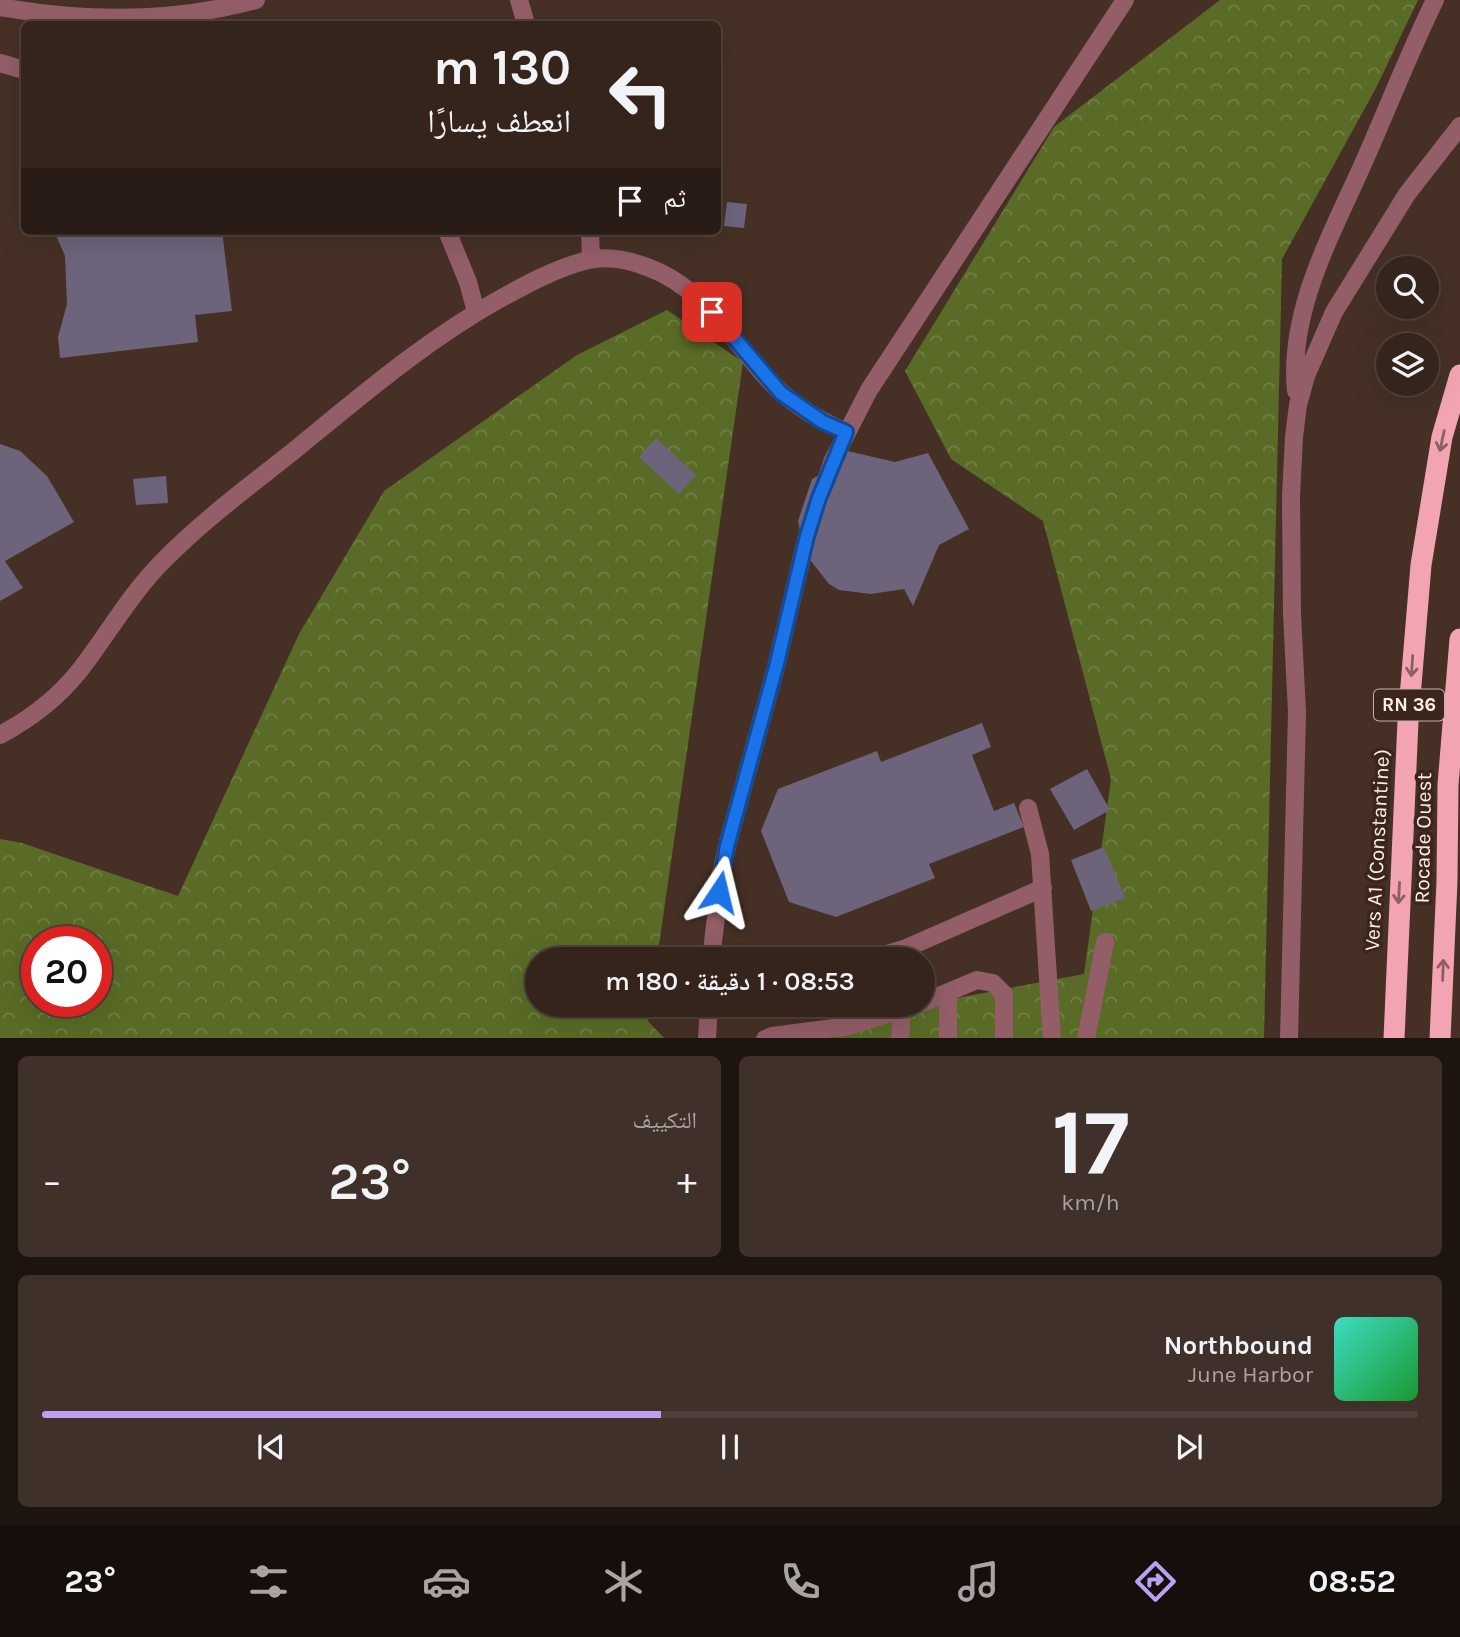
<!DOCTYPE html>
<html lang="ar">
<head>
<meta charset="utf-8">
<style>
	body { margin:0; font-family:Karla,"Noto Naskh Arabic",sans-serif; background:#3f3029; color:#f1f3f6; direction:rtl; height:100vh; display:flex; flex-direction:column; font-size:26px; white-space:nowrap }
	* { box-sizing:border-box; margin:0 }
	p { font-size:23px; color:#a9a4a3 }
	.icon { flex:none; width:38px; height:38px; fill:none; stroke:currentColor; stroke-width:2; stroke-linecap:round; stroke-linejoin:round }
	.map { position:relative; height:1038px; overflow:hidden; direction:ltr }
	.details { display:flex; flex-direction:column; gap:18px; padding:18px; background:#1d140f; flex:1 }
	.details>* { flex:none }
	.banner { position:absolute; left:21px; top:21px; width:700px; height:214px; border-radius:10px; box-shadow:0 7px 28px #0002,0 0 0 2px #4e413b; direction:rtl; background:#34241c; color:#f1f3f6; overflow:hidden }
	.tools { position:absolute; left:1376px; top:256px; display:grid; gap:14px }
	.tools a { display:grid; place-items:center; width:63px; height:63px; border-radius:50%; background:#34241c; box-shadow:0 7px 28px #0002,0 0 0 2px #4e413b; font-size:35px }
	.speed { position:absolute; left:21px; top:926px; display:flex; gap:14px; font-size:35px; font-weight:700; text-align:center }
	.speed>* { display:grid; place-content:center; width:91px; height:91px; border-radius:50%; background:#34241c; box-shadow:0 7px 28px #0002,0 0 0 2px #4e413b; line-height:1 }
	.speed .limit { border:10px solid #d22; background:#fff; color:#111 }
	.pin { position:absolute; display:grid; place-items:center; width:60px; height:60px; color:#fff; margin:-30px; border-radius:14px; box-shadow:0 4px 10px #0006 }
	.me { position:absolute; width:77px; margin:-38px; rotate:10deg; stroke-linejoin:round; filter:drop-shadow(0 0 5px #0008) }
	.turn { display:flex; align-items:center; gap:24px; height:147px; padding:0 35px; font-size:32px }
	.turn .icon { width:91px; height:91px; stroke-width:2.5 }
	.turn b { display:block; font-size:49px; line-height:60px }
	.then { display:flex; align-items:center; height:66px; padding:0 35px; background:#0003; gap:14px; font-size:26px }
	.big { font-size:52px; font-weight:600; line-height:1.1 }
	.details .tile { flex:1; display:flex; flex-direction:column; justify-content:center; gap:10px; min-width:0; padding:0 24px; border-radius:10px; background:#3f3029 }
	.details .dial { align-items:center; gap:0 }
	.dial b { font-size:91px; line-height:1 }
	.song { display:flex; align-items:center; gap:21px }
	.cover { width:84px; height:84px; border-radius:10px; background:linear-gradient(135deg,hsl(170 70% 55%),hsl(130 70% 35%)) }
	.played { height:7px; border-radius:4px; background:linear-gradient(90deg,#bca0f2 45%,#4e413b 45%) }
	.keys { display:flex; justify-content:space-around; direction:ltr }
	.heat { display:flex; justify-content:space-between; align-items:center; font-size:38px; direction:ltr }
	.details .tiles { flex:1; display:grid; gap:18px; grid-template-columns:1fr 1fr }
	.tile:last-child { grid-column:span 2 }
	.trip { position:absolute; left:525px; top:947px; width:410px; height:70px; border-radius:35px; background:#34241c; box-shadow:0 7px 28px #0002,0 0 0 2px #4e413b; font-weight:600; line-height:70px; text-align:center; direction:rtl }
	.tab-bar { display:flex; height:112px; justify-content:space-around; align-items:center; background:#150e0b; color:#a9a4a3 }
	.tab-bar .icon { width:49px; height:49px }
	.tab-bar .current { color:#bca0f2 }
	.tab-bar b { font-size:32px; color:#f1f3f6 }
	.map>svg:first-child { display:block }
	.forest { fill:url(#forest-crowns); fill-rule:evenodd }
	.building { fill:#6d647b }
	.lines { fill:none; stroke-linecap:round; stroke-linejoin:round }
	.minor { stroke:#935e68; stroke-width:18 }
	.highway { stroke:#f2a4b3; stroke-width:21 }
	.oneway { stroke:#8e5f60 }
	.route-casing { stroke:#114b97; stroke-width:18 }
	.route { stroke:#1a73e8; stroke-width:12 }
	.labels { text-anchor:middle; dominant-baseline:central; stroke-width:7; stroke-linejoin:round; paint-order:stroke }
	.shield { fill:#3c261c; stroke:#c4b3ac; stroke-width:2 }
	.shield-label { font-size:19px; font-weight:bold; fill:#ffefe9 }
	.street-label { font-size:21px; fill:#ffefe9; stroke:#3c261c }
</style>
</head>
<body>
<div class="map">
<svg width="1460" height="1039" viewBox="0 0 1460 1039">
	<defs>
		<pattern id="forest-crowns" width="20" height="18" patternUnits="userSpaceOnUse" patternTransform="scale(1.75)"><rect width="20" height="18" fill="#596b26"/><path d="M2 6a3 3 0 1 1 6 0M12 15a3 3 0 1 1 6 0" fill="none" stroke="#728046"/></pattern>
	</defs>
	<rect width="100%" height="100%" fill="#463025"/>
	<path class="forest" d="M1220,0H1418L1376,88L1282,259L1264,1038L823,1039L883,1012L1084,974L1111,779L1043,521L951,459L905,371L1054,127Z
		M667,310L743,362L657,959H537V1004L651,1005L648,1021L664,1038H0V839L22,843L178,896L299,634L384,491L577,355ZM37,942H96V1001H37Z"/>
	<path class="building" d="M727,202L747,204L744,228L724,226Z
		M54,231H222L232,311L195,315L198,342L60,358L58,337L67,304L65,256Z
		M656,438L696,475L679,494L639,457Z
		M0,444L20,451L47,476L74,522L5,561L23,588L0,601Z
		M830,447L895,462L928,453L969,529L939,545L913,606L904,589L871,594L839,590L829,584L811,561L802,540L798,521L812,479L839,465Z
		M166,476L168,503L136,505L133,479Z
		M982,723L991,747L972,755L994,811L1014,803L1024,827L929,864L935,878L836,917L789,902L761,831L778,789L877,751L881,762Z
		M1087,769L1110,810L1074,830L1050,789Z
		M1104,847L1125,898L1091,911L1071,860Z"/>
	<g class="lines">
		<path class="minor" d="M519,0L526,24
			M0,7C86,22 172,23 256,0
			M0,63L24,70
			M447,231L468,282L476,312
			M590,231L591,259
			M1296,391C1288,308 1334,231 1366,157C1389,105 1410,51 1435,0
			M0,735C30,719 58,698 80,670C108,634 130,594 163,561C203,520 251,485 296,449C362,395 425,341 498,300C527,284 556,268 588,260C607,256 629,260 647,267C701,286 730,337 766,377C788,402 816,419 846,432
			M1028,808L1040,854L1052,1039
			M711,959L721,875L727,846L776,667L807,536L833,460L869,390L1125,0
			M870,959L904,949L1043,888
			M948,993V1039
			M922,1003L977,980L993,983L1004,994V1039
			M707,1039L709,1004
			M765,1039L772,1036L849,1026L919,1004
			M900,1039L902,1011
			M1086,1039L1105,942
			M1289,1039L1297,712L1292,614L1291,496L1294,437L1298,405L1306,376L1334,312L1407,194L1460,126"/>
		<path class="highway" d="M1394,1039L1408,721L1421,565L1442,437L1460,375
			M1440,1039L1447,881L1448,785L1460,639"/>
	</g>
	<defs><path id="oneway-shaft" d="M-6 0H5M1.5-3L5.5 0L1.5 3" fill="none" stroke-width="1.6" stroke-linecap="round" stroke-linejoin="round" transform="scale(1.75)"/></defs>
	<g class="oneway">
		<use href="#oneway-shaft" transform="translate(1442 441) rotate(102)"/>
		<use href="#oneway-shaft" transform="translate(1412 666) rotate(94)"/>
		<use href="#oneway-shaft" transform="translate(1399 893) rotate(93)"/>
		<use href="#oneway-shaft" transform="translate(1443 970) rotate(-88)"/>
	</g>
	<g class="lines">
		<defs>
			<path id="route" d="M712,312L781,393L823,422L846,432L819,498L807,536L776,667L727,846L719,892"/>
		</defs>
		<use href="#route" class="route-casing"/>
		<use href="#route" class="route"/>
	</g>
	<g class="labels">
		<rect class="shield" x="1374" y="689.5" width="70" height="31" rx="5"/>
		<g class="shield-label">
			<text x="1409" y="705">RN 36</text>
		</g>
		<g class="street-label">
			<text transform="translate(1423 838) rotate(-89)">Rocade Ouest</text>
			<text transform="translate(1377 850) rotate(-87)">Vers A1 (Constantine)</text>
		</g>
	</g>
</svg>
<div class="tools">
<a><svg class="icon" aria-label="search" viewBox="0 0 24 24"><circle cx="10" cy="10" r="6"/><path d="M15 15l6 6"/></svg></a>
<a><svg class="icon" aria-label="layers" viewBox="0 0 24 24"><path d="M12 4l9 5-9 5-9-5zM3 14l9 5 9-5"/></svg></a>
</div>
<div class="speed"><div class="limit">20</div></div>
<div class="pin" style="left:712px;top:312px;background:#d93025"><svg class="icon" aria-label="arrive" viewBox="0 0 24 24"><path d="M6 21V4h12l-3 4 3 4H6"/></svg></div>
<svg class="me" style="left:719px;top:892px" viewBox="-20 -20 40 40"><path d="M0-17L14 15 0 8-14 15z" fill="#1a73e8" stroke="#fff" stroke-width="4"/></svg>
<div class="trip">08:53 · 1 دقيقة · 180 m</div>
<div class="banner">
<div class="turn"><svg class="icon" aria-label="left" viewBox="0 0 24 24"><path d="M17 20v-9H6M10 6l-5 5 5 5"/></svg><div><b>130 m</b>انعطف يسارًا</div></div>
<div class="then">ثم<svg class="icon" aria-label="arrive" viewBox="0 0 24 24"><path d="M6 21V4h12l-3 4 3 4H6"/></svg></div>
</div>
</div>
<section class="details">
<div class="tiles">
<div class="tile dial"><b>17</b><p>km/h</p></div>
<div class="tile"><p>التكييف</p>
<div class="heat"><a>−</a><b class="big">23°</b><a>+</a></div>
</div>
<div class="tile">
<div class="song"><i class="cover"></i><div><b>Northbound</b><p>June Harbor</p></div></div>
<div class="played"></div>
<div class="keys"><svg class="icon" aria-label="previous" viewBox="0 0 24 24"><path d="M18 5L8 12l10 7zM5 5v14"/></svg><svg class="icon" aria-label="pause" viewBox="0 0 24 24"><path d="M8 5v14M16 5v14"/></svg><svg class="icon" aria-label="next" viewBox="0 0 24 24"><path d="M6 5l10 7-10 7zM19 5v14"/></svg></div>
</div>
</div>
</section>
<nav class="tab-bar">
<b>08:52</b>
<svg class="icon current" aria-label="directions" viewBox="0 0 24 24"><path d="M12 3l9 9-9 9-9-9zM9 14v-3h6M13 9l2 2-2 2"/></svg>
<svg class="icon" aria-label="music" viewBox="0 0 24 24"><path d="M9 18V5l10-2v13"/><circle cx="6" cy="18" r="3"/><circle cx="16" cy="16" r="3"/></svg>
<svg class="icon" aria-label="phone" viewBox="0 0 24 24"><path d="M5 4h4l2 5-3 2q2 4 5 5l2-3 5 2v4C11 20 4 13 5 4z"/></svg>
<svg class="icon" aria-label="climate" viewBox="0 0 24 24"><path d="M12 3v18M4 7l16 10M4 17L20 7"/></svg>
<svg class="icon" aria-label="car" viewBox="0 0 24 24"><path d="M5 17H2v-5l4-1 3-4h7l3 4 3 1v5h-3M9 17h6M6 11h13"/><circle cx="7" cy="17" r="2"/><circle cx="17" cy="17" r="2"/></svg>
<svg class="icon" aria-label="filters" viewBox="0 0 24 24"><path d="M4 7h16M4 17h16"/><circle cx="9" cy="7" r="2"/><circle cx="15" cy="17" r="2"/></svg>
<b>23°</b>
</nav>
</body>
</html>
